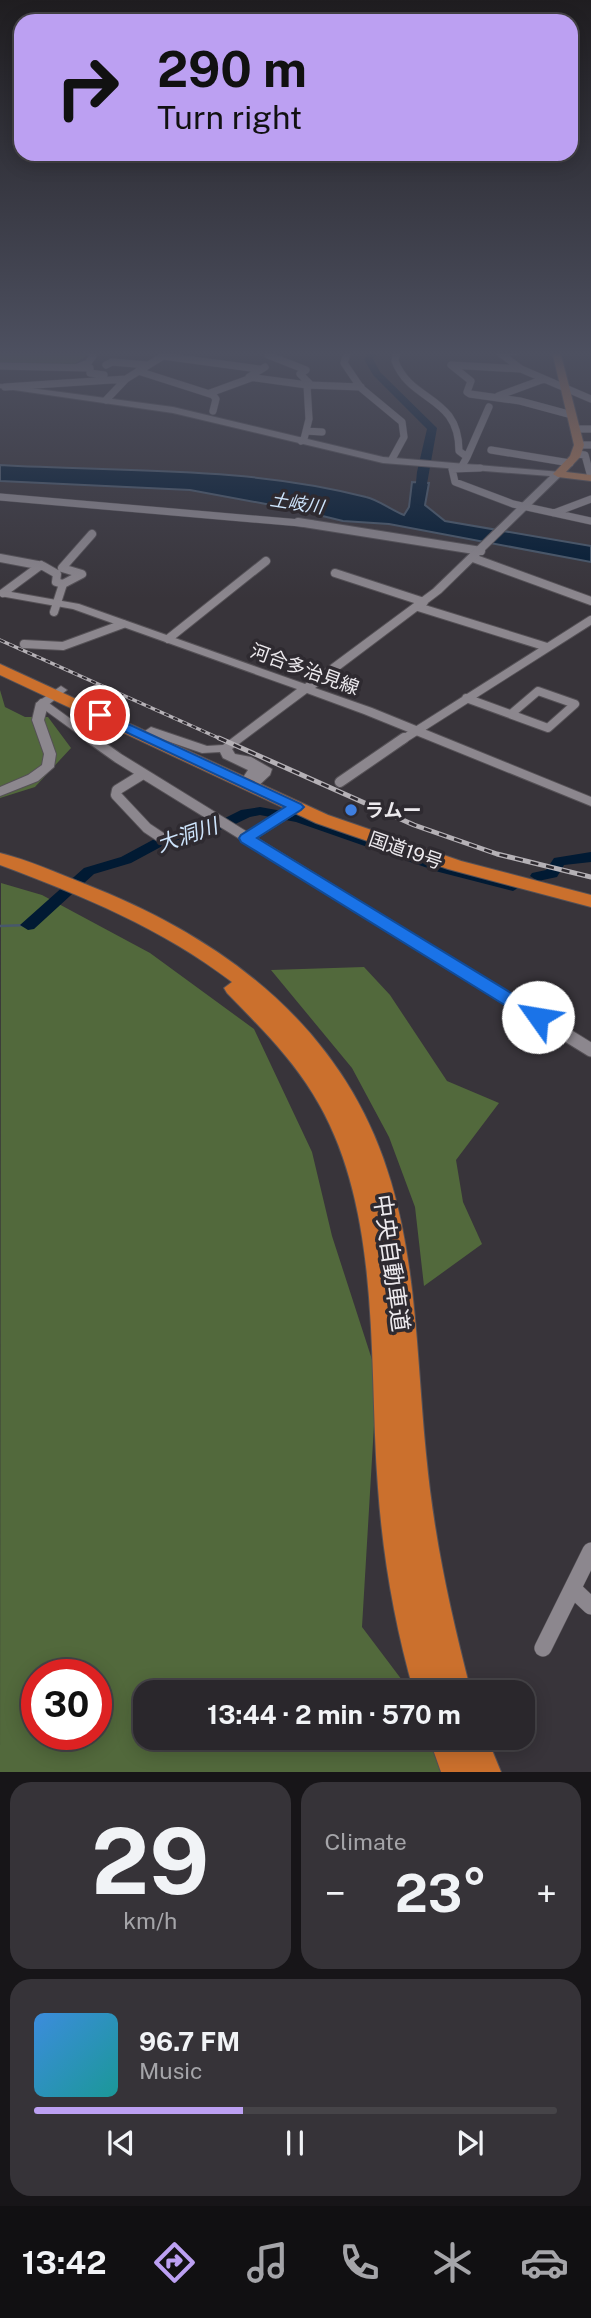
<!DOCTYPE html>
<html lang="en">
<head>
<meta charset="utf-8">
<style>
	body { margin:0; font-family:"Public Sans","Noto Sans JP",sans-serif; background:#363338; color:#f1f3f6; height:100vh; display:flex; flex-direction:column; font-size:26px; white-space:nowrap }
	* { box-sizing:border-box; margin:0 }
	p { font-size:23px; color:#a5a5a9 }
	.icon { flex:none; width:38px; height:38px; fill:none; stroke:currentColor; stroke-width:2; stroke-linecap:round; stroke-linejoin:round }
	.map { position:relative; height:1772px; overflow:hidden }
	.details { display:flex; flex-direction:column; gap:10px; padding:10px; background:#171518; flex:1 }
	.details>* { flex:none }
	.guide { position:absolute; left:14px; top:14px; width:564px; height:147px; border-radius:21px; box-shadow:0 4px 18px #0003,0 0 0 2px #464448; background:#bca0f2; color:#111; overflow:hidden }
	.speed { position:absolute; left:21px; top:1659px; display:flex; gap:14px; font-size:35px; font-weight:700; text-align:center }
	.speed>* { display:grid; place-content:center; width:91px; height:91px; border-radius:50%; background:#2a272c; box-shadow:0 4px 18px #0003,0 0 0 2px #464448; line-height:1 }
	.speed .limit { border:10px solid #d22; background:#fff; color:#111 }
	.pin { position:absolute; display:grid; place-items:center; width:60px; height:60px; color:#fff; margin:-30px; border:4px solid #fff; border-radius:50%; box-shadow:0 2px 7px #0007 }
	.me { position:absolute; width:77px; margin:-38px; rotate:302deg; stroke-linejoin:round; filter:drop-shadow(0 0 5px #0008) }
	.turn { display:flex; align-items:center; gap:24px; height:147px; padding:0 28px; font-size:32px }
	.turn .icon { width:91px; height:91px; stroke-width:2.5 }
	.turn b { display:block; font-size:49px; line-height:60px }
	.big { font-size:52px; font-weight:700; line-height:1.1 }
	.details .widget { flex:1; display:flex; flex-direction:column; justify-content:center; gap:10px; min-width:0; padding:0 24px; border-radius:21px; background:#363338 }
	.details .dial { align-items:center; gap:0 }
	.dial b { font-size:91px; line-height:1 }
	.song { display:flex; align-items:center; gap:21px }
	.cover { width:84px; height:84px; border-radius:10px; background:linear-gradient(135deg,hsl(210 70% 55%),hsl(180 70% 35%)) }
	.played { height:7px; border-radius:4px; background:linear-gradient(90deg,#bca0f2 40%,#464448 40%) }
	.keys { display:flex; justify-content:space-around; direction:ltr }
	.heat { display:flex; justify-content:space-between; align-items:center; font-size:38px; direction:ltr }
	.details .tiles { flex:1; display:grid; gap:10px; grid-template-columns:1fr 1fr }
	.widget:last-child { grid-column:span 2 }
	.trip { position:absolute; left:133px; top:1680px; width:402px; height:70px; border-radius:21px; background:#2a272c; box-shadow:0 4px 18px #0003,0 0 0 2px #464448; font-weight:700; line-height:70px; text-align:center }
	.tabs { display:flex; height:112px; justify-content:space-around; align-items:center; background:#111012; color:#a5a5a9 }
	.tabs .icon { width:49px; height:49px }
	.tabs .current { color:#bca0f2 }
	.tabs b { font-size:32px; color:#f1f3f6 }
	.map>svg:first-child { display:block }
	.forest { fill:#52693c; fill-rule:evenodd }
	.water { fill:#011a33; stroke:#48586b; stroke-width:2 }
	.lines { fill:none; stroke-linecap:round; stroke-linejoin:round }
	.stream-far1 { stroke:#48586b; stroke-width:2 }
	.stream { stroke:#48586b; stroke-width:2.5 }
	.river { fill:#011a33; fill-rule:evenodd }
	.street-far4-casing { stroke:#555156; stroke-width:8 }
	.street-far3-casing { stroke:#555156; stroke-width:10 }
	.street-far2-casing { stroke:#555156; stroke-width:12 }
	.street-far1-casing { stroke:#555156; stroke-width:15 }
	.street-casing { stroke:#555156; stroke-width:18 }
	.secondary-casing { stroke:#555156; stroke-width:2 }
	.primary-casing { stroke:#555156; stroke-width:2 }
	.highway-casing { stroke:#555156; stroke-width:2 }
	.street-far4 { stroke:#8c878e; stroke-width:7 }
	.street-far3 { stroke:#8c878e; stroke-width:8 }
	.street-far2 { stroke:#8c878e; stroke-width:10 }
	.street-far1 { stroke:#8c878e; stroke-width:13 }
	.street { stroke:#8c878e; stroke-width:17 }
	.secondary { fill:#8c878e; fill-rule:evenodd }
	.primary { fill:#b27954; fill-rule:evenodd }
	.highway { fill:#cb702d; fill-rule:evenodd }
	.rail-far1-casing { stroke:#b5b1b6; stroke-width:3.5 }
	.rail-casing { stroke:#b5b1b6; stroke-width:5 }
	.rail-far1 { stroke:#2e2a30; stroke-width:2; stroke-dasharray:5; stroke-linecap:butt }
	.rail { stroke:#2e2a30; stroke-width:2.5; stroke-dasharray:8; stroke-linecap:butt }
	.route { fill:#1a73e8; stroke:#114b97; stroke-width:2 }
	.shop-dot { fill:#3f7fe0; stroke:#2e2a30; stroke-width:2.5 }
	.labels { text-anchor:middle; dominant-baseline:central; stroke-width:7; stroke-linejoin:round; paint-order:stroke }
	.far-water-label { font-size:18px; font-style:italic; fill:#cee5fd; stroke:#2e2a30 }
	.street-label { font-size:19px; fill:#edeaee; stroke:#2e2a30 }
	.poi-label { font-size:19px; font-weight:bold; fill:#edeaee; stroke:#2e2a30; text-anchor:start }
	.water-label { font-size:21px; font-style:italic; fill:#cee5fd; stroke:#2e2a30 }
	.near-street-label { font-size:23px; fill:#edeaee; stroke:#2e2a30 }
</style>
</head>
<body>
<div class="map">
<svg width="591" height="1772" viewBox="0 0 591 1772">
	<rect width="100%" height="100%" fill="#38343a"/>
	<path class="forest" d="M0,351H93L65,371L0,362Z
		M0,690L5,707L25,717H48L71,748L35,787L0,798Z
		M1,883L42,895L150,953L254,1029L312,1152L332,1236L377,1375L362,1627L411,1692H145V1738H436L444,1772H0ZM37,1675H96V1734H37Z
		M364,967L390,995L447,1081L499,1103L456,1160L463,1202L482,1244L424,1286L415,1207L389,1137L352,1068L271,970Z"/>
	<path class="water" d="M0,465C121,472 247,466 366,497C379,500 391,510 404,515L409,507L412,482L429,483L425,505L445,521L591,546V562L389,524L343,521L298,510L190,490L0,481Z"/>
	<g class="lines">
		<path class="stream-far1" d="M393,351H411"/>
		<path class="stream" d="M0,926L28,925"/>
		<path class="river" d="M370,351H379L373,359L380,372L437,428L423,506L414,504L417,472L427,429L373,375L364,359Z
			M260,807L304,815L449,866L519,883L521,886L513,891L439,872L296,822L260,815L250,817L227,828L170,842L131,863L94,874L34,929L28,930L20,925L84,868L121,857L160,836L217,822L241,810Z
			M591,852V862L564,865L557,877L538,881L530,876L532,873L546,870L554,858Z"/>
		<defs>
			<path id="street-far4" d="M268,351V355L306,370L300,374L310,384L307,385
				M348,351L344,363L361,388L402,422L404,437L392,459
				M397,351L395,361C411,403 459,395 459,451L467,457L462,466
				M517,351L500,353L521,369
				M163,356L259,369
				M106,365L112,362L147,365
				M0,366L90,368V373L104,375
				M78,367L88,363L93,356L91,351
				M265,367L249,377L307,385L309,419L304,439L301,441
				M138,371L213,395L216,399L213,411
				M308,385L361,387
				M5,387L126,379
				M210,393L251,378
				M498,396L544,379
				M106,400L126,379L163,356L166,351
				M572,415L520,401L470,394L467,392L471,381L451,365L521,369L591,399
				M576,429H591
				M306,431L322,432
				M579,445H591
				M491,450L570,463
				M577,454L585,455L591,477
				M467,457L489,407
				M480,468L452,469L455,482L513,504L591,521
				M0,497L312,524
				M554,513L591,499"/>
			<path id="street-far3" d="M298,522L481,551
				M0,558L43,566L57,574L56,582L63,584L54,612
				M473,558L591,601
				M335,573L424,602
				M63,584L82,574L62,568L92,534
				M3,593L41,565
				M418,607L547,647
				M168,639L266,561
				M24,644L63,646L123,624
				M466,698L548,728L575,704L538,691L511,714
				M42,703L93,740
				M402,740L591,620"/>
			<path id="street-far2" d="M90,738L118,758L526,1010
				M143,774L117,790L116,795L147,828L168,842
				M340,782L404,738
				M247,838L296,807"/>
			<path id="street-far1" d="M523,1008L591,1050"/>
			<path id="street" d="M573,1589L591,1606
				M543,1648L591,1551"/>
			<path id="secondary" d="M0,384L173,407L383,457L561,472V476L441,593L315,688L372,708L591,797V806L364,714L307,693L232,749L235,754L251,757L272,769L270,775L255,789H245L244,776L248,770L223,758L220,752L202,753L147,734L145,731L151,727L207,746L223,745L297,689L73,609L0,596V590L79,604L305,684L433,589L550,476L383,463L173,413L0,388Z
				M61,686L67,690L48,705L44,720L56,754L54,767L38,781L0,796V787L28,775L42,765L44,754L32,720L36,703Z"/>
			<path id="primary" d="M552,351H560L584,445L580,457L566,472L591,475V481L558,477L553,474L570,456L574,445Z"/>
			<path id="highway" d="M0,664L328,815L461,861L591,895V907L448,869L316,823L0,675Z
				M0,853C29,860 57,873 85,884C226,939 347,1030 391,1182C417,1270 417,1363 426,1454C434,1539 450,1610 471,1692H414C395,1626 383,1558 378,1488C368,1361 383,1206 313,1094C289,1055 258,1025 227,993L224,988L232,982C161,928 83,896 0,865Z
				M429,1738H487L501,1772H441Z"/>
		</defs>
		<use href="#street-far4" class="street-far4-casing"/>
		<use href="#street-far3" class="street-far3-casing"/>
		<use href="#street-far2" class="street-far2-casing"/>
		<use href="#street-far1" class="street-far1-casing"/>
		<use href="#street" class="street-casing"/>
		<use href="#secondary" class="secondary-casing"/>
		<use href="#primary" class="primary-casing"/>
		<use href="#highway" class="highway-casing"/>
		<use href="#street-far4" class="street-far4"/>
		<use href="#street-far3" class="street-far3"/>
		<use href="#street-far2" class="street-far2"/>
		<use href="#street-far1" class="street-far1"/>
		<use href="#street" class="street"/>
		<use href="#secondary" class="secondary"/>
		<use href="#primary" class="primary"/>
		<use href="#highway" class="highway"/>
		<defs>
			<path id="rail-far1" d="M0,640L223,740"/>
			<path id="rail" d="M219,738L414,825L497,854L591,877"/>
		</defs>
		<use href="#rail-far1" class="rail-far1-casing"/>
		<use href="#rail" class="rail-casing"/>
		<use href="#rail-far1" class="rail-far1"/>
		<use href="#rail" class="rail"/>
	</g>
	<linearGradient id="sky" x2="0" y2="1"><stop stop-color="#1f1d20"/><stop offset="0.59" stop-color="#4d5060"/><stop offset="1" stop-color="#4d5060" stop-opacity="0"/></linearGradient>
	<rect width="591" height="599" fill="url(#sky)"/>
	<path class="route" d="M100,711L301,804L304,807L301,810L257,838L544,1013L547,1017L544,1022H532L241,842L239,838L241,835L285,807L96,718V712Z"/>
	<circle class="shop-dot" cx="351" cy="810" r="7"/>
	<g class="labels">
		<g class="far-water-label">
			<text transform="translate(297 503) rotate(9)">土岐川</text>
		</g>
		<g class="street-label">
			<text transform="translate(305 669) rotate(20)">河合多治見線</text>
			<text transform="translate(406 850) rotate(19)">国道19号</text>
		</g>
		<g class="poi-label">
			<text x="365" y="810">ラムー</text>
		</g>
		<g class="water-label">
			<text transform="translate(187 835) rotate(-19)">大洞川</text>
		</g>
		<g class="near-street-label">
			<text transform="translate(392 1263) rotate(82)">中央自動車道</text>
		</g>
	</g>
</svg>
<div class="speed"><div class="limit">30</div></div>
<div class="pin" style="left:100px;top:715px;background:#d93025"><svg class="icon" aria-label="arrive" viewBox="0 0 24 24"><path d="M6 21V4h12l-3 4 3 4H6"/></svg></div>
<svg class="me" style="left:538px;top:1017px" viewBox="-20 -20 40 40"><circle r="19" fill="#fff"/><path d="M0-13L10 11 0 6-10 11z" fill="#1a73e8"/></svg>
<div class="trip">13:44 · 2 min · 570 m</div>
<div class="guide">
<div class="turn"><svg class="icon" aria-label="right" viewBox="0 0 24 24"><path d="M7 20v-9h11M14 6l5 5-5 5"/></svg><div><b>290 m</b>Turn right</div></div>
</div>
</div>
<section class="details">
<div class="tiles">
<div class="widget dial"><b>29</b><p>km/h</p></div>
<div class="widget"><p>Climate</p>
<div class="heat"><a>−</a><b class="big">23°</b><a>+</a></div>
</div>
<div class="widget">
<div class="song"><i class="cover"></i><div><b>96.7 FM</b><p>Music</p></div></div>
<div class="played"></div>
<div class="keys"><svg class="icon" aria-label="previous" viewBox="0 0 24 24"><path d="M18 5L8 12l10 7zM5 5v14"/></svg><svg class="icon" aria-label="pause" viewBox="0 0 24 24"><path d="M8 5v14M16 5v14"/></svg><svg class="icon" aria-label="next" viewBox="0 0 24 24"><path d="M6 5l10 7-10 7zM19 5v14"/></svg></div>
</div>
</div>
</section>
<nav class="tabs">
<b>13:42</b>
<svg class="icon current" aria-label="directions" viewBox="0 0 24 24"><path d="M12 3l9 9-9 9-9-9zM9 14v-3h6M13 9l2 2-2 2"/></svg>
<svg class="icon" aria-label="music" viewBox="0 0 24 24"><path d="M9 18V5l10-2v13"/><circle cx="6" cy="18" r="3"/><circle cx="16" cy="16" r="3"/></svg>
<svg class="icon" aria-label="phone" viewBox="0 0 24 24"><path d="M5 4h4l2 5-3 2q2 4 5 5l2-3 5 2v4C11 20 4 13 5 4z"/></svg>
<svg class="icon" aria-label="climate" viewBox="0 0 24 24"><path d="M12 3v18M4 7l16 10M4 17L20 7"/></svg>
<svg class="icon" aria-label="car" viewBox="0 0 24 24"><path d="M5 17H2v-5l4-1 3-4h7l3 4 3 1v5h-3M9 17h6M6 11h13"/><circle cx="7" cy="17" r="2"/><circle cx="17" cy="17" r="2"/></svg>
</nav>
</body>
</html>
